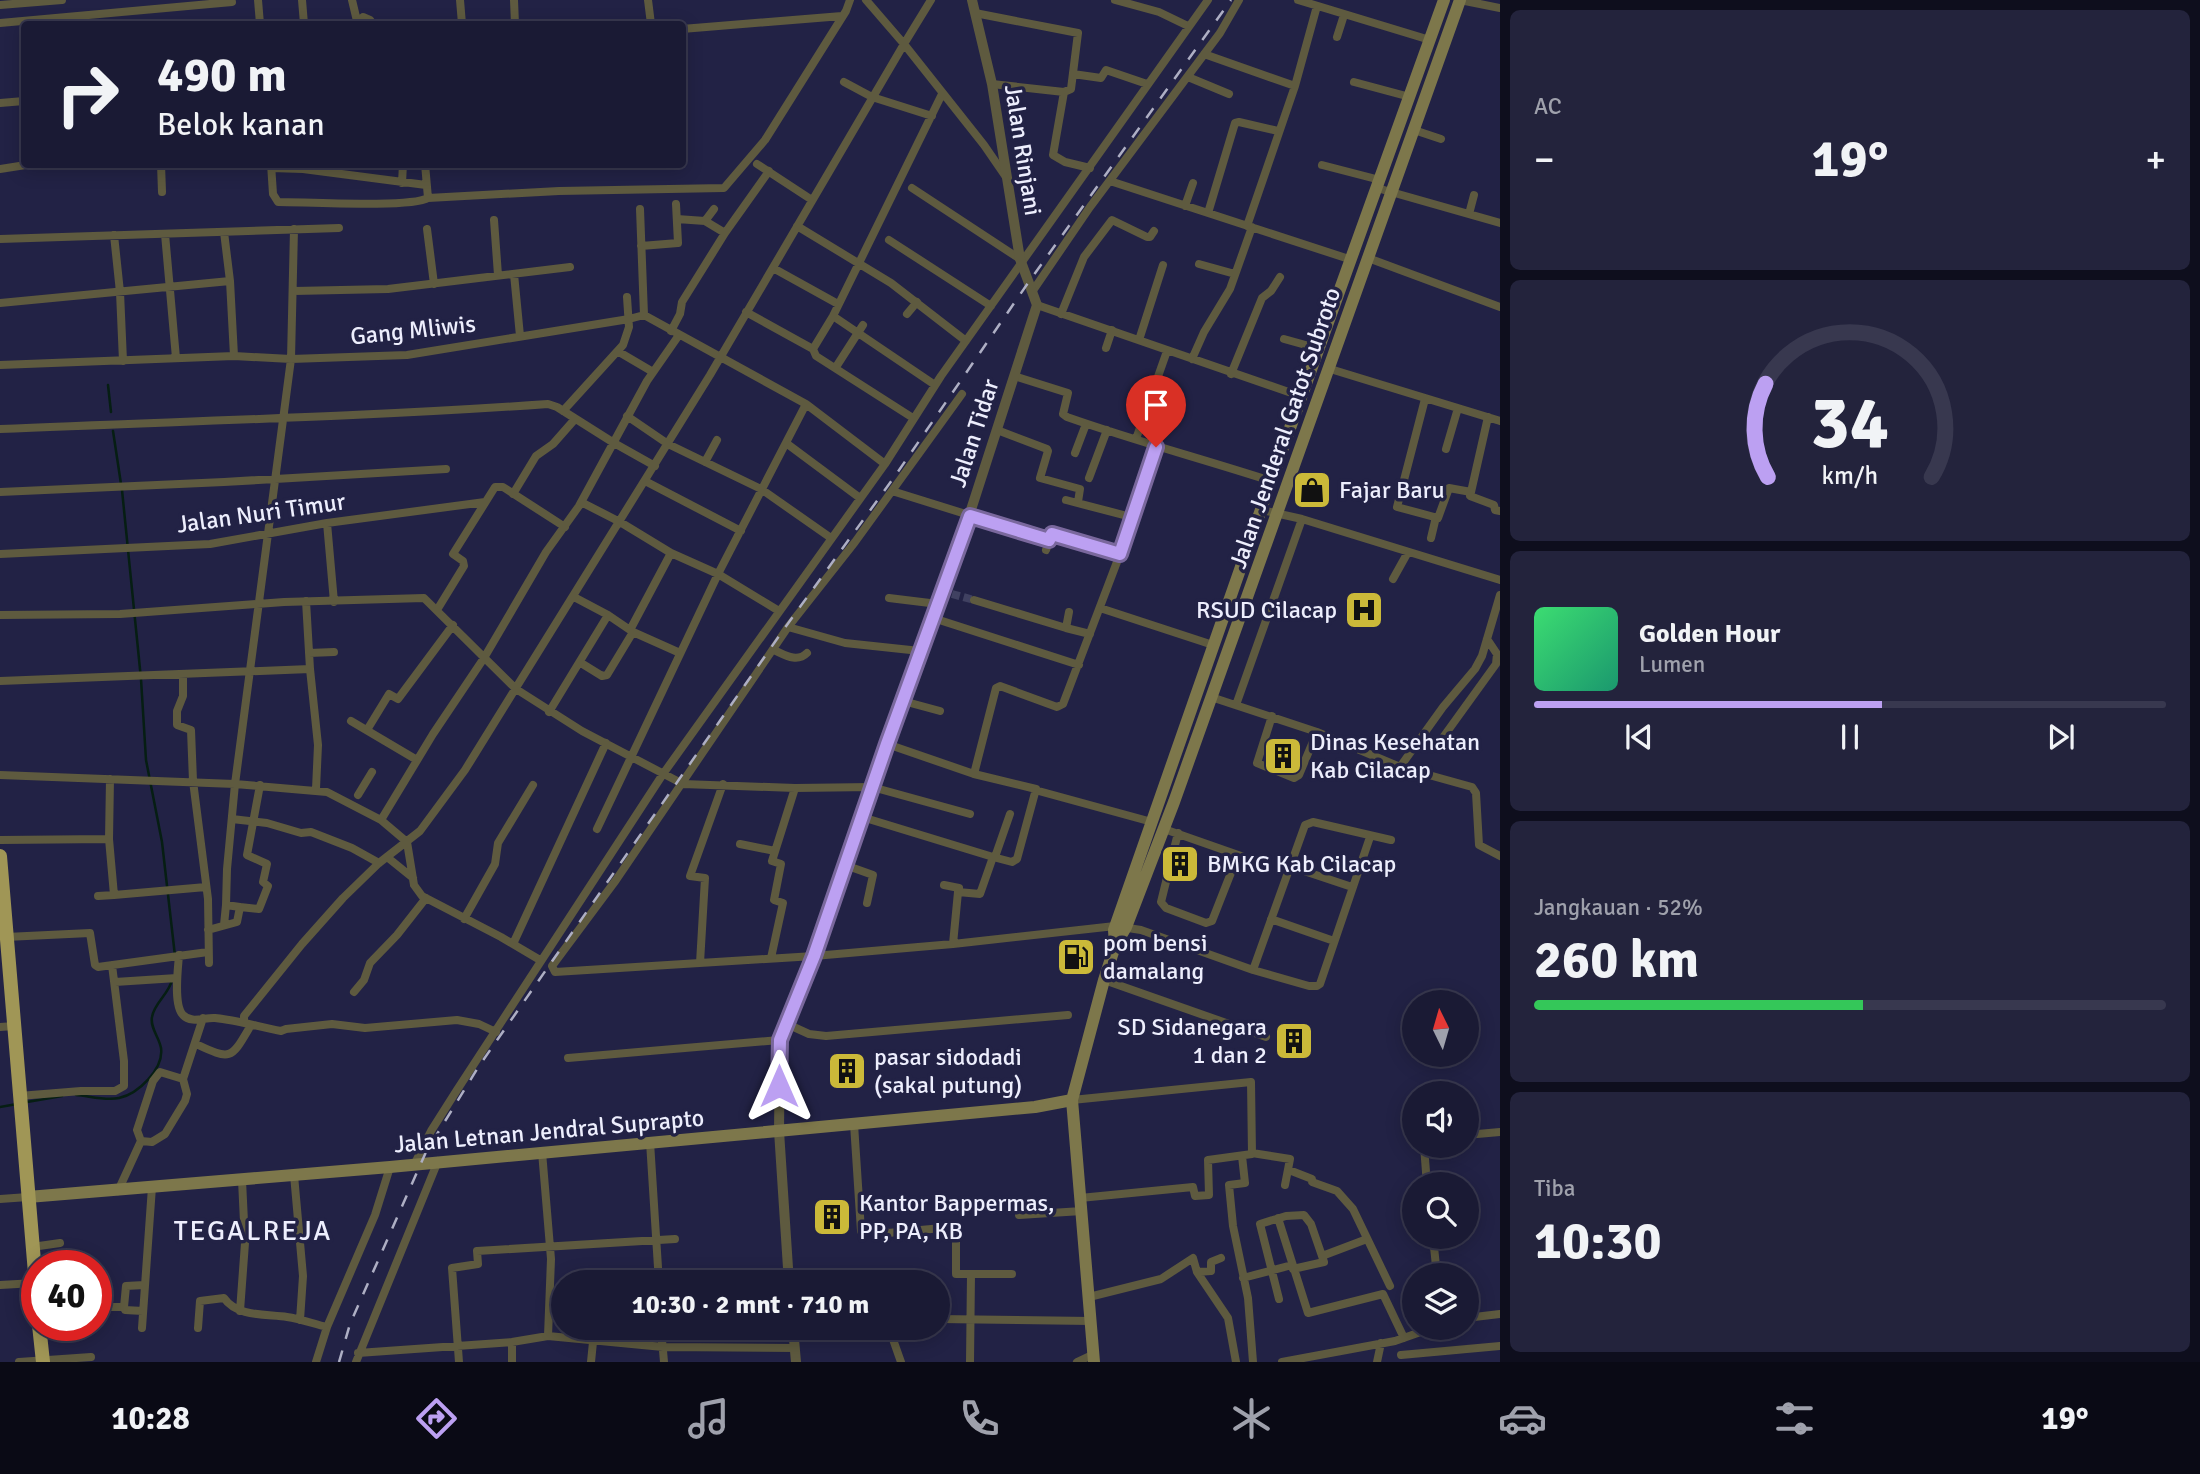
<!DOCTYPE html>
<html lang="id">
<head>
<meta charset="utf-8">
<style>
	body { margin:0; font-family:Signika,sans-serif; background:#23233c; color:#f1f3f6; height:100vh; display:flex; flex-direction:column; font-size:26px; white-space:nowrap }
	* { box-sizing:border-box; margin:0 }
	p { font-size:23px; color:#9fa1ac }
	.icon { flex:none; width:38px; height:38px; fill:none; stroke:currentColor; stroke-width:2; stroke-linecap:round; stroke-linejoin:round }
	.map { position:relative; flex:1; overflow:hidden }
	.details { display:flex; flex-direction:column; gap:10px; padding:10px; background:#0e0e1d; width:700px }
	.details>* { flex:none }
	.top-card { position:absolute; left:21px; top:21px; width:665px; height:147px; border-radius:7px; box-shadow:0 4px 18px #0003,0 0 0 2px #38384f; background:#1a1a34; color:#f1f3f6; overflow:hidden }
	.needle { width:46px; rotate:355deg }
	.buttons { position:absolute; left:1402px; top:990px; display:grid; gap:14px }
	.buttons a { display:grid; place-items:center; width:77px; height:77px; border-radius:50%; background:#1a1a34; box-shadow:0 4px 18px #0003,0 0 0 2px #38384f; font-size:35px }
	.speed { position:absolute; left:21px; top:1250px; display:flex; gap:14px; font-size:35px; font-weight:700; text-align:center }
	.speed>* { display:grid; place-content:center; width:91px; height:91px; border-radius:50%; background:#1a1a34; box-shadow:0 4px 18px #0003,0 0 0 2px #38384f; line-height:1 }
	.speed .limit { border:10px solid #d22; background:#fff; color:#111 }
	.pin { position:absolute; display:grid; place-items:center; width:60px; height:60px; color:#fff; margin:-72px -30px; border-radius:50% 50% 50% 0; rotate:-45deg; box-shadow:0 0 7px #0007 }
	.pin .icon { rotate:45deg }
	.me { position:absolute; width:77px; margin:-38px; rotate:0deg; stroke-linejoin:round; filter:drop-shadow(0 0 5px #0008) }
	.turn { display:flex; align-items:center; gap:24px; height:147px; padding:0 21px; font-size:32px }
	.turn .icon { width:91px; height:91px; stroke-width:2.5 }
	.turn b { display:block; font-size:49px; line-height:60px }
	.big { font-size:52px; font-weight:800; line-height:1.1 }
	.details .widget { flex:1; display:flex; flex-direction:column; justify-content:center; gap:10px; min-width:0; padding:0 24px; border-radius:10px; background:#23233c }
	.details .dial { align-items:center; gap:0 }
	.dial svg { height:182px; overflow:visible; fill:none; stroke:#38384f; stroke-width:7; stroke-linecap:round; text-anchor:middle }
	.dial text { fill:#f1f3f6; stroke:none }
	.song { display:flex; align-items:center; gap:21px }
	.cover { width:84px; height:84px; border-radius:10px; background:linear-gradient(135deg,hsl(140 70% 55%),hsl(160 70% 35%)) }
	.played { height:7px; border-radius:4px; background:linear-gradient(90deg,#bca0f2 55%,#38384f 55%) }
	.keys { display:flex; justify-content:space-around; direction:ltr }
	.heat { display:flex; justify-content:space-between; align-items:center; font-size:38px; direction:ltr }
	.charge { height:10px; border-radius:5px; background:linear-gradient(90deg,#34c759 52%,#38384f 0) }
	.trip { position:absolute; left:551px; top:1270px; width:399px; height:70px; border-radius:35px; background:#1a1a34; box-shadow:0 4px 18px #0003,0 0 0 2px #38384f; font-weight:800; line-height:70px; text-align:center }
	.tab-bar { display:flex; height:112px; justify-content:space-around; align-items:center; background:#0a0a15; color:#9fa1ac }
	.tab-bar .icon { width:49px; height:49px }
	.tab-bar .active { color:#bca0f2 }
	.tab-bar b { font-size:32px; color:#f1f3f6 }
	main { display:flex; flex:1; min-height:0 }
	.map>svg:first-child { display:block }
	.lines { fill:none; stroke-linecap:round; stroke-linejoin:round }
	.stream { stroke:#061e13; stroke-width:2.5 }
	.minor-tunnel { stroke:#404161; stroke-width:8; stroke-dasharray:8 4; stroke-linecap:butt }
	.minor { stroke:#5e5a3f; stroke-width:8 }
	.tertiary { stroke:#5e5a3f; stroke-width:10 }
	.secondary { stroke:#7d774b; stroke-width:12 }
	.trunk { stroke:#a09656; stroke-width:14 }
	.rail { stroke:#aeafc4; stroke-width:2.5; stroke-dasharray:12 12; stroke-linecap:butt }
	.route-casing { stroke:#7a689d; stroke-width:18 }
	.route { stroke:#bca0f2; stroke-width:12 }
	.labels { text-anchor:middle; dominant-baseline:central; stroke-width:7; stroke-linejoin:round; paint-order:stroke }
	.street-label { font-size:24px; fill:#edeefd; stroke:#222245 }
	.poi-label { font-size:24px; fill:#edeefd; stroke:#222245; text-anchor:start }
	.quarter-label { font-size:28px; letter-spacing:2px; fill:#edeefd; stroke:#222245 }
</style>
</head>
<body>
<main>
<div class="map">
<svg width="1500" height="1362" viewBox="0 0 1500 1362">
	<rect width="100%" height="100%" fill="#222245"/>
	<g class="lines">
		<path class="stream" d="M108,385L111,412
			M113,431L121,484
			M122,490L141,679L146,760L162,842L175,956
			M76,1095C89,1096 106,1101 119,1098C138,1094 164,1069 161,1048C159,1037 150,1028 152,1017C154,1003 169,994 172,980
			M27,1102L62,1096
			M0,1107L17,1104"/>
		<path class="minor-tunnel" d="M952,594L974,600"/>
		<path class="minor" d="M258,0L260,24
			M302,0L304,24
			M352,0L357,21
			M460,0L462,24
			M514,0L515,24
			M648,0L651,24
			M866,0L904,44L931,0
			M1115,0L1159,12L1188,26
			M1298,0L1430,40
			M1460,0L1500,8
			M0,5L62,0
			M975,13L1078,33L1071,89L1064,92L1053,155L1065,162L1090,168
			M0,23L232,2
			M356,24L363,17L370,20L373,24
			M682,29L842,16
			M1337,37L1344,15
			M1204,54L1295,86
			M1073,74L1101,78L1106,70L1147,84
			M1188,77L1229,94
			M844,82L872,97L932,116
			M1354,82L1410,97
			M992,84L1064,92
			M0,103L24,101
			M1414,130L1441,139
			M161,164L162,192
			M271,164L273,194L278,202C304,202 411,208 428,198L425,164
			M303,164V169L426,185
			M757,164L812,200
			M1322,165L1380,180
			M271,168L303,169
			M0,169L32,164
			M1110,181L1352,260
			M402,183L403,164
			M912,188L1020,259
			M1377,188L1500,223
			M428,198L559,191L724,188L765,140L846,11L850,0
			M1185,206L1193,183
			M640,209L644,315
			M1208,213L1235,123L1239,122L1278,131
			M1469,214L1474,195
			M677,219L705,221L714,209
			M494,220L498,275
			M705,221L725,233
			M797,226L891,283L966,341
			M1247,226L1295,86L1317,6
			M427,229L434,284
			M224,232L230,281L234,356
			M165,234L176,358
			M114,235L120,292L123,361
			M0,239L339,228
			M889,240L991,306
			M641,246L678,243L676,204
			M1368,258L1500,307
			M1199,264L1235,274
			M773,268L838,304
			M514,274L520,336
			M294,291L388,289L570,267
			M1032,292L1090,207L1220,33L1239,0
			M0,303L230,281
			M1037,305L1303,397
			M746,312L813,349L816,356L913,418
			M907,314L917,302
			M1061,314L1084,257L1112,220L1147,237H1150L1154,231
			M833,316L935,385
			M671,331L680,314L682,302L725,233L769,171
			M1284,339L1320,349
			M1139,340L1163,265
			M1106,348L1112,330
			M813,349L833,316L942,94
			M619,352L653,372
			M1192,359L1204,332L1230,289L1252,227
			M0,365L234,356L291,359L407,355L629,319L644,315L806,404L885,464
			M836,367L863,325
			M1327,368L1500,421
			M1231,374L1262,298L1271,291L1280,277
			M1014,376L1068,393L1063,414L1067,417C1135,441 1203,459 1271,481
			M962,394L855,542L788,627L616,880L552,966L555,972L814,956L953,944L1115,926L1141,930L1253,970L1305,825L1313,822L1391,840
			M1425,399L1397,507L1438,518L1449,488L1471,492L1470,496L1494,505L1495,510L1500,511
			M563,411L623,345L629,327L627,297
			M627,416L668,444L761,489L831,538
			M0,429C183,421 365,417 548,404L557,407L614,443L655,466
			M997,430L1047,449L1048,451L1040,478L1080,489L1078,502
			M1136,439L1167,351
			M786,443L860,498
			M1446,449L1458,408
			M1075,453L1086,424
			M705,462L717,440
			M1089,478L1107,430
			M645,481L741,531
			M892,491L1049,540
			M0,492L224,482L446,469
			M1471,492L1488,417
			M513,494L536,456L553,444L575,419
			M1066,500L1131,517
			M581,502L620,522L671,553L718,574L779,611
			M1262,510L1302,519L1500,580
			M327,523L334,602
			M1431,538L1436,517
			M1046,550L1052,534L1120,554
			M0,554L210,544L327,523L485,502
			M1393,579L1408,552
			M574,597L608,615L633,632L680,653
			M889,598L938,604
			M974,600L1066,628
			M1100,608L1213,645
			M437,610L464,566L463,561L453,554L495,487H503L565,527
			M1069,612L1066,628L1090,634
			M0,615L120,614L284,602L424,598L516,689L582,731L683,784L795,788L872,787L970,814
			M933,618L1079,665
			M788,627L845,643L920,651
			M630,630L671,553
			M774,650C785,655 797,663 807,653
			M309,653L334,652
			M581,663L602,676L607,675L633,632
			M310,669L318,745L316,789
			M183,674V696L177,711V725L191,730L193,781L208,899L209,963
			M0,681L310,669L306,601
			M1211,697L1317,732L1400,767L1472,787L1476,793L1479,845L1500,856
			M903,701L940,711
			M1236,705L1302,519
			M549,712L608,615
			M1272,716L1257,763L1294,778L1299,775L1317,732
			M351,721L417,760
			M367,730L389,694L398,699L453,625
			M1444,736L1496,664L1497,654L1487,639
			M887,744L974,774L1036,789L1017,859L1012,862L993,857
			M1400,767L1443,707L1475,669L1482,656L1500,595
			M974,774L996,688L1000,686L1057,707L1063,704L1120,554L1156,447
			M0,775L235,784L291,359L294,229
			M110,779L109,839L114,895L206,887
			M1035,790L1152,822
			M358,795L372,772
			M862,817L993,857L980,894L958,892L953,944
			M232,819L267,823L301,833L311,832L352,848L379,863
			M381,820L407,842L414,885L422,896L501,937L540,960
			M597,829L718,574L806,404
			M1164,829L1264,864
			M1178,833L1161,902L1166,908L1206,923L1212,921L1238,855
			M0,840L109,839
			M740,844L775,851
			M387,857L413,878
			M995,857L1010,814
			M845,865L873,875L867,903
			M1289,866L1352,887
			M944,885L959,888L958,892
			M98,896L114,895
			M240,907L259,909L268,886L263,882L267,864L247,855L260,785
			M464,919L495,864L498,843L533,785
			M1271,919L1334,941
			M224,925L226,905
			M208,930L237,922L240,907L226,905L227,869L235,784L327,792L381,820L433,734L484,658L546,552L579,506L647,381L679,335
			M6,937L90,933L95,965L98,967L208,952
			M513,944L606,743
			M179,955C178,969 173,1005 183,1015C191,1024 205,1017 215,1018C237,1020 259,1027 281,1031L286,1029L332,1024L365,1028L457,1020L479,1024L496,1032
			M771,958L783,903L774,900L781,864L772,861L795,788
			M700,963L705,878L690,876L723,784
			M1253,970L1309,986H1317L1320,984L1370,837
			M1104,980L1266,1037
			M115,982L177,978
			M354,992L364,980L370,963L397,935L426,898
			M244,1022V1016L302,944L343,898L379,863L420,831L465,770L710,375L904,44L984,145L1006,177
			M787,1024L809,1034L826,1036L1068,1015
			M0,1027L14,1026
			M196,1044C232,1061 231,1059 251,1025
			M568,1058L780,1040
			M19,1096L81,1091H115L124,1086V1061L112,965
			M1072,1100L1251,1082L1252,1154L1208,1160L1209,1195L1195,1196L1193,1187L1080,1198
			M854,1124L861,1231L884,1230L888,1233L953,1227L956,1230V1274H1012
			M1466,1135L1500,1132
			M141,1141L152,1142L165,1134L185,1101L187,1094L183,1079
			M650,1142L659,1283
			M1424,1146L1427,1185
			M542,1152L551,1259L548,1336
			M1252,1153L1290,1159L1285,1185
			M1242,1156L1245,1183L1229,1185L1233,1226L1248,1298L1253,1362
			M414,1165L431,1131L457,1090L663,774L885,464L941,376L1208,0
			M1289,1170L1312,1179V1182L1337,1191L1353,1209L1390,1286
			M294,1175L303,1276L300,1320
			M118,1191L141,1141L137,1130L153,1081L160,1072L183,1079L203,1018
			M0,1199L28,1197
			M1019,1215L1082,1211
			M1278,1218L1308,1313L1383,1294L1404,1338
			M1433,1237L1437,1276
			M32,1247L60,1243
			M1293,1269L1324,1262L1322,1256L1367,1239
			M1197,1272L1228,1318L1236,1362
			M1243,1278L1292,1265
			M0,1285L35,1283
			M1089,1297L1161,1279L1193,1258L1197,1272L1211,1271V1262L1221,1258
			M1279,1299L1260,1224L1286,1216L1304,1215L1311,1224L1322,1256
			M109,1307H124
			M143,1311L125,1310L124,1307L126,1286L144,1285
			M240,1311L245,1243L242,1180
			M1466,1318L1500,1314
			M938,1319L1091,1321
			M142,1328L152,1187
			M198,1328L200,1301L224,1298C237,1317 266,1314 287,1317C301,1319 314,1324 327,1327
			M661,1328L664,1362
			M889,1328L901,1362
			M512,1342V1362
			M643,1345V1328
			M358,1353L512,1342L548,1336L663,1347L795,1348
			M1401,1355L1500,1346
			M19,1362L91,1357
			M316,1362L327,1327L375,1215L390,1167
			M356,1362L438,1161
			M459,1362L452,1268L478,1264L477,1251L675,1239
			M591,1362L593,1342
			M970,1362L971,1274
			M1077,1362L1094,1354
			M1282,1362L1395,1341L1432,1328
			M1377,1362L1381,1343"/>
		<path class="tertiary" d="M789,1283L779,1131L780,1040L814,956L887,744L969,516L1037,305L1020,259L992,84L972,0
			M793,1328L796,1362"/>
		<path class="secondary" d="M1115,946L1114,930L1271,481L1444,0
			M28,1197L390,1167L1035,1107L1072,1100
			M1094,1362L1072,1100L1104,980L1115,946L1126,927L1174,802L1460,0"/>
		<path class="trunk" d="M0,856L37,1297
			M39,1325L43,1362"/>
		<path class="rail" d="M339,1362L350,1324L426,1152L479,1066L784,629L895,476L1028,283L1231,0"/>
	</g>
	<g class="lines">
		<defs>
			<path id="route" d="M779,1086L780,1040L814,956L887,744L970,516L1049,540L1052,534L1120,554L1156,447"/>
		</defs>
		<use href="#route" class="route-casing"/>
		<use href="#route" class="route"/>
	</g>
	<defs>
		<symbol id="shop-square" viewBox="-11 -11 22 22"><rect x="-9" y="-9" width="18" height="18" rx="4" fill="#cbb939" stroke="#222245"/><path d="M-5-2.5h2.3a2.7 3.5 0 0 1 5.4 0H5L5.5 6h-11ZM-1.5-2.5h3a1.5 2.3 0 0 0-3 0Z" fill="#111"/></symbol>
		<symbol id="hospital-square" viewBox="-11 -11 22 22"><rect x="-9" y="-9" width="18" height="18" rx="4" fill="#cbb939" stroke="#222245"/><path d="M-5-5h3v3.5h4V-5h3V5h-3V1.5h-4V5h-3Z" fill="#111"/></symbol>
		<symbol id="building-square" viewBox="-11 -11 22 22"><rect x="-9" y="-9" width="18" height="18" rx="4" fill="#cbb939" stroke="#222245"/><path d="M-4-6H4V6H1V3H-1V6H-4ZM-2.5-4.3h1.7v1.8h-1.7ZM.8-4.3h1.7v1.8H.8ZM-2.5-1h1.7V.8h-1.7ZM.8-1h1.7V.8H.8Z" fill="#111"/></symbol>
		<symbol id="fuel-square" viewBox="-11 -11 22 22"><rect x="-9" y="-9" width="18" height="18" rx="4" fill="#cbb939" stroke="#222245"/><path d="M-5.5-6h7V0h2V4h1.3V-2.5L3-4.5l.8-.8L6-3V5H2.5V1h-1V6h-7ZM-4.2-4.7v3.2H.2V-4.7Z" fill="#111"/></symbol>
	</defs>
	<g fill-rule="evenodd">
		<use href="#shop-square" x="1290" y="468" width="44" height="44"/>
		<use href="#hospital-square" x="1342" y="588" width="44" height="44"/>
		<use href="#building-square" x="1261" y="734" width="44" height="44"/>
		<use href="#building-square" x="1158" y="842" width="44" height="44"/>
		<use href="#fuel-square" x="1054" y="935" width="44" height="44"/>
		<use href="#building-square" x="1272" y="1019" width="44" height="44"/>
		<use href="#building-square" x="825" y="1049" width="44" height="44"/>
		<use href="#building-square" x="810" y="1195" width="44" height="44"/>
	</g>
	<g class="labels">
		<g class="street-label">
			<text transform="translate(1023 150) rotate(81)">Jalan Rinjani</text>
			<text transform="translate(413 330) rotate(-6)">Gang Mliwis</text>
			<text transform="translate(1285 428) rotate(-71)">Jalan Jenderal Gatot Subroto</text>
			<text transform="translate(974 433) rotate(-72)">Jalan Tidar</text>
			<text transform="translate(261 513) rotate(-8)">Jalan Nuri Timur</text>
			<text transform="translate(549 1131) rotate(-5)">Jalan Letnan Jendral Suprapto</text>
		</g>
		<g class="poi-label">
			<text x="1339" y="490">Fajar Baru</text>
			<text x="1337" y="610" text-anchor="end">RSUD Cilacap</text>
			<text x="1310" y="742">Dinas Kesehatan<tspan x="1310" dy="28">Kab Cilacap</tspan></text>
			<text x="1207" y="864">BMKG Kab Cilacap</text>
			<text x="1103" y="943">pom bensi<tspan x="1103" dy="28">damalang</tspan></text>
			<text x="1267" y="1027" text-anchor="end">SD Sidanegara<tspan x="1267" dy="28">1 dan 2</tspan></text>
			<text x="874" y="1057">pasar sidodadi<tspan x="874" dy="28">(sakal putung)</tspan></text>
			<text x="859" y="1203">Kantor Bappermas,<tspan x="859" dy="28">PP, PA, KB</tspan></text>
		</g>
		<g class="quarter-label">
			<text x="253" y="1231">TEGALREJA</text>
		</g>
	</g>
</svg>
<div class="buttons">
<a><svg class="needle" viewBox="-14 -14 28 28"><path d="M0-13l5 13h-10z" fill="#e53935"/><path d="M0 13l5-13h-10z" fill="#9fa1ac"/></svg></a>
<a><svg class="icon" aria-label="sound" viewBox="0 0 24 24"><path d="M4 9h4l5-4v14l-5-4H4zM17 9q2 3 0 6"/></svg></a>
<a><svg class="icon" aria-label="search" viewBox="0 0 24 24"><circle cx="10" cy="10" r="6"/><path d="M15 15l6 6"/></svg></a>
<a><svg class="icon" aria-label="layers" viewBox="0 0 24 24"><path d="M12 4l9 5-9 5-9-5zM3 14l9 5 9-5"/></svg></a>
</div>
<div class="speed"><div class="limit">40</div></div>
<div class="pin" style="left:1156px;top:447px;background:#d93025"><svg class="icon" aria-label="arrive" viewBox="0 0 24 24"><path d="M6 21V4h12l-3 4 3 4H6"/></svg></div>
<svg class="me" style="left:779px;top:1086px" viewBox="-20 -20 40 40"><path d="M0-17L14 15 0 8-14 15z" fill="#bca0f2" stroke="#fff" stroke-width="4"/></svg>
<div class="trip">10:30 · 2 mnt · 710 m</div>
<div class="top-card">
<div class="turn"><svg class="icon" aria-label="right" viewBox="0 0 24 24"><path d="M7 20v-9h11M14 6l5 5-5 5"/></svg><div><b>490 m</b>Belok kanan</div></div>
</div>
</div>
<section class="details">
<div class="widget"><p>AC</p>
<div class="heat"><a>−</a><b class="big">19°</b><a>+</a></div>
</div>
<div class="widget dial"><svg viewBox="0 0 100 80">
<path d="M14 69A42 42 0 1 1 86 69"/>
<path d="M14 69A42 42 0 0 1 13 28" stroke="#bca0f2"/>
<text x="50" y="56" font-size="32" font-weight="700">34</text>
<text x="50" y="72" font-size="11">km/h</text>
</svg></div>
<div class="widget">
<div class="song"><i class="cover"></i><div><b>Golden Hour</b><p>Lumen</p></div></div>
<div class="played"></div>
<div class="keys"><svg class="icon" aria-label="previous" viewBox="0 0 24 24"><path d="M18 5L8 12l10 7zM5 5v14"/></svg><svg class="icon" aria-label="pause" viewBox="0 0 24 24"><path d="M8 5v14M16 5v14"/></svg><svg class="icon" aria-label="next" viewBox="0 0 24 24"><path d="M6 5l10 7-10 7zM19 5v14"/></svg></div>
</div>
<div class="widget"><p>Jangkauan · 52%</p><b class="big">260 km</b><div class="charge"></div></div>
<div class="widget"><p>Tiba</p><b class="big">10:30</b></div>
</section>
</main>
<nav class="tab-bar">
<b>10:28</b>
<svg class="icon active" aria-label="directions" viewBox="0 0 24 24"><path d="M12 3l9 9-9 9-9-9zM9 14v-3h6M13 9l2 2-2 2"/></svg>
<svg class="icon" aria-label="music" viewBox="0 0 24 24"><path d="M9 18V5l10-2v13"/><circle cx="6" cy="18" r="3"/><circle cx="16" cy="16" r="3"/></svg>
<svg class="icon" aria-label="phone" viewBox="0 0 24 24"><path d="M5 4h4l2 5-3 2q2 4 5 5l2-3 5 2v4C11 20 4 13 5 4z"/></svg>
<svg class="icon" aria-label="climate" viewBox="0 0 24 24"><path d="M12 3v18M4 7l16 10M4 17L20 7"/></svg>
<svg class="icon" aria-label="car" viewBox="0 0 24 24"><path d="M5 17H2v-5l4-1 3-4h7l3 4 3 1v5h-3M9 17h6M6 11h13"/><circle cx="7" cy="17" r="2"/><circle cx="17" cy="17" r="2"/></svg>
<svg class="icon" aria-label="filters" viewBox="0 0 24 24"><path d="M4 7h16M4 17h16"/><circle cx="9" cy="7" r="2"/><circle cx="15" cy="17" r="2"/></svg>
<b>19°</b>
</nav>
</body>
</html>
